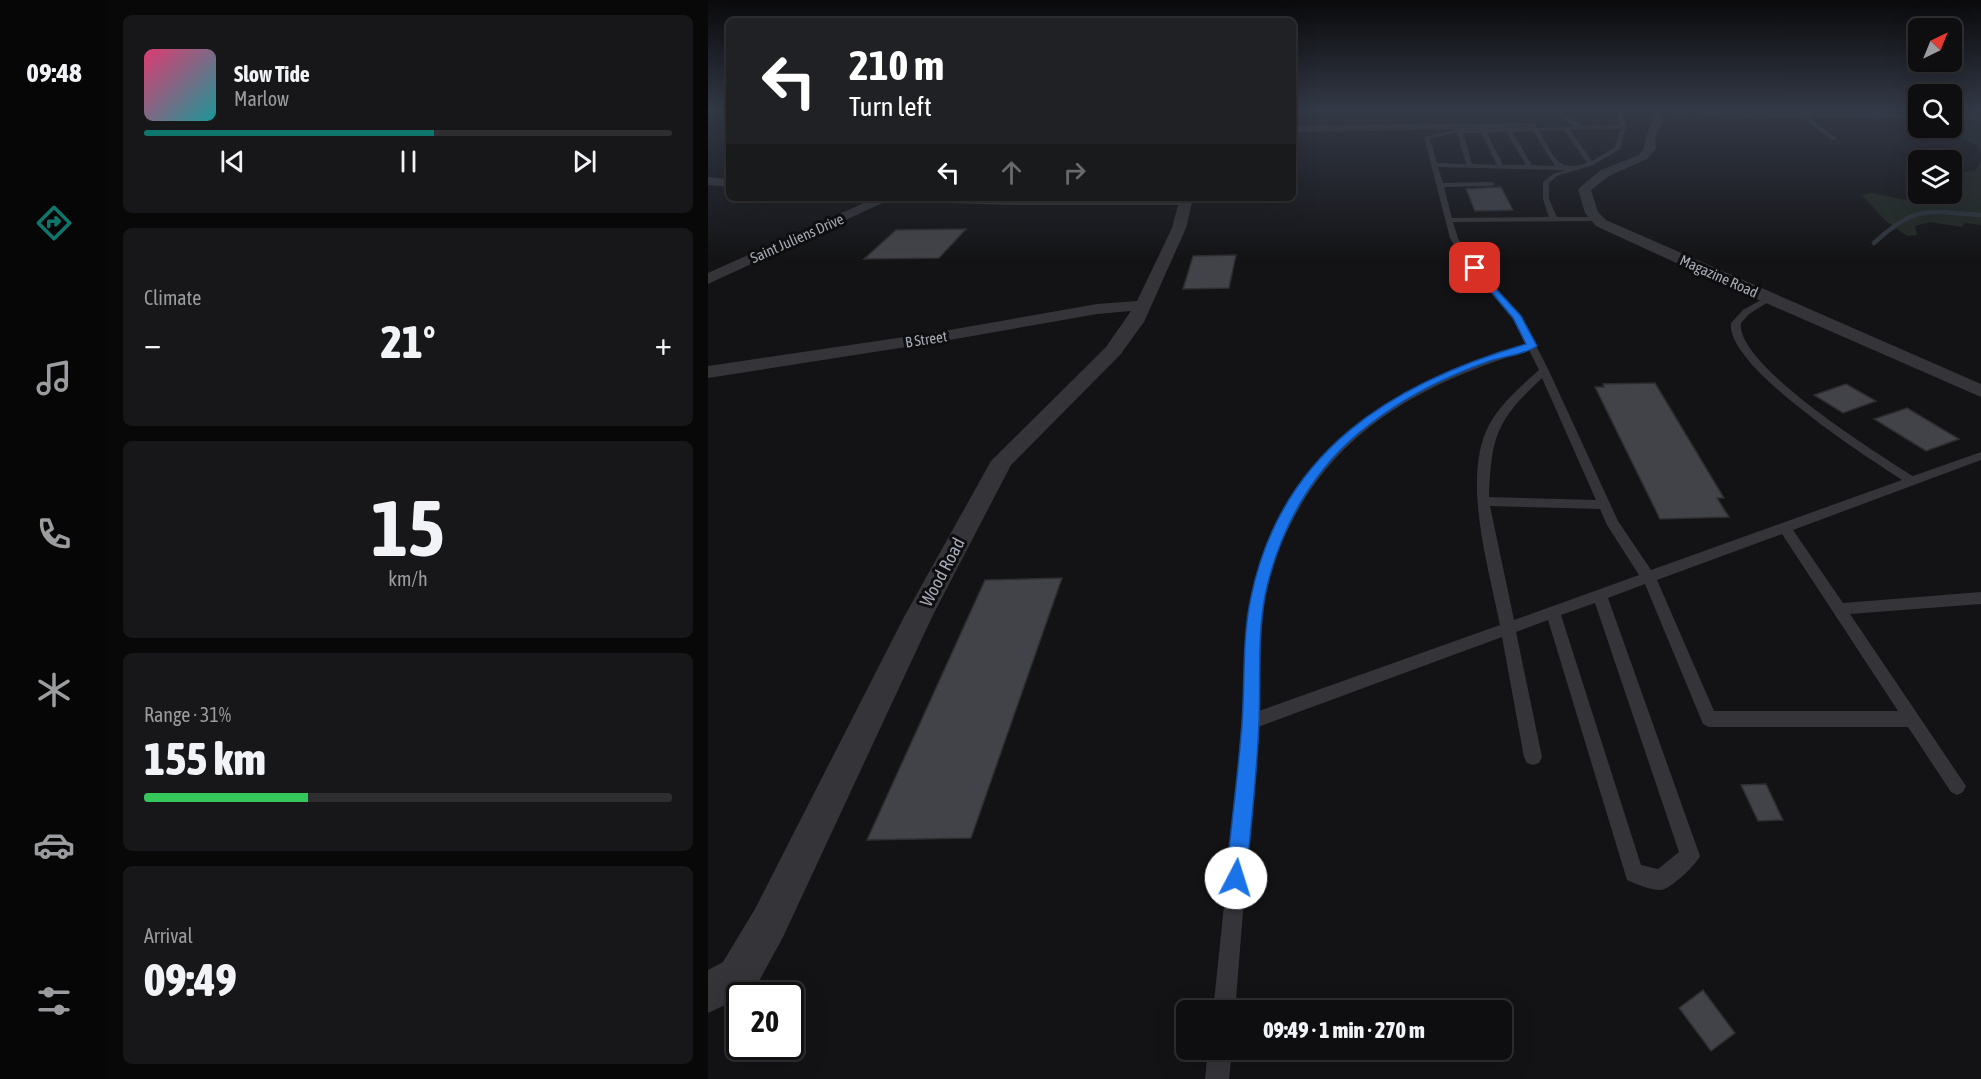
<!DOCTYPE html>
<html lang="en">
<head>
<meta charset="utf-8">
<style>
	body { margin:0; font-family:"Asap Condensed",sans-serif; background:#171719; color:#f1f3f6; height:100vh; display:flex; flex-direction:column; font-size:22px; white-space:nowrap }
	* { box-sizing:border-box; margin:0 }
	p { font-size:20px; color:#9b9c9f }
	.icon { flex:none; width:33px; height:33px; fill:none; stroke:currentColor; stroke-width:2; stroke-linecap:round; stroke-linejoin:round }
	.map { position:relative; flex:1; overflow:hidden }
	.drawer { display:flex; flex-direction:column; gap:15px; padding:15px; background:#080809; width:600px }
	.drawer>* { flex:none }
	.guide { position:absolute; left:18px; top:18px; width:570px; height:183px; border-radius:9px; box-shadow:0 6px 24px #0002,0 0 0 2px #2e2e30; background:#202124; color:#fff; overflow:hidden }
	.needle { width:39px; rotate:43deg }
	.buttons { position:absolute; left:1200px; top:18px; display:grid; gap:12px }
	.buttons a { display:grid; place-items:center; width:54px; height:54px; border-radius:9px; background:#0e0e10; box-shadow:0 6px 24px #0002,0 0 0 2px #2e2e30; font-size:30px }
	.speed { position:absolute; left:18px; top:982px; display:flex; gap:12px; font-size:30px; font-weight:700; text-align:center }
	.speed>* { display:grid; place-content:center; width:78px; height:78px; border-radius:50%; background:#0e0e10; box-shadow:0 6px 24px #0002,0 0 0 2px #2e2e30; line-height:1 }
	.speed .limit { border:3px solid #111; border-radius:9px; background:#fff; color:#111 }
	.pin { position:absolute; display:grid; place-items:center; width:51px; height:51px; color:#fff; margin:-26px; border-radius:12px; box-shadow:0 3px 9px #0006 }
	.me { position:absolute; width:66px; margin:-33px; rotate:5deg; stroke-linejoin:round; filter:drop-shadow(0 0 4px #0008) }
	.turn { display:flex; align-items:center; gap:21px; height:126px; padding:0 24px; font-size:27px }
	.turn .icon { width:78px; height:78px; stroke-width:2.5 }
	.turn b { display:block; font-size:42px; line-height:51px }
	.lanes { display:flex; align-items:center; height:57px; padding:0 24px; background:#0003; justify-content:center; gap:30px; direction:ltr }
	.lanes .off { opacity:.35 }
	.big { font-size:45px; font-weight:800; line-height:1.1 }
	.drawer .card { flex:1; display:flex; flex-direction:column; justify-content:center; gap:9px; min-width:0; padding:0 21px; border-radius:9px; background:#171719 }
	.drawer .dial { align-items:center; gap:0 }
	.dial b { font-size:78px; line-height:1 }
	.song { display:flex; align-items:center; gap:18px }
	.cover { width:72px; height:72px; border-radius:9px; background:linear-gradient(135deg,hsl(340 70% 55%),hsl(180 70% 35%)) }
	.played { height:6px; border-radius:3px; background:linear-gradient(90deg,#0f766e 55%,#2e2e30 55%) }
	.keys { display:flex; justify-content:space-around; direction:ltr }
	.heat { display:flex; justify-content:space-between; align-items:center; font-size:33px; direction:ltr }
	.charge { height:9px; border-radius:4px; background:linear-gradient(90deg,#34c759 31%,#2e2e30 0) }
	.trip { position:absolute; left:468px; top:1000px; width:336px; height:60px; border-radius:9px; background:#0e0e10; box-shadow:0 6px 24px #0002,0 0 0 2px #2e2e30; font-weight:800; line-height:60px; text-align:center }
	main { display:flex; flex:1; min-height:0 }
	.menu { display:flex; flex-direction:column; width:108px; justify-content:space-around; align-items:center; background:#060606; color:#9b9c9f }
	.menu .icon { width:42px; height:42px }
	.menu .selected { color:#0f766e }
	.menu b { font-size:27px; color:#f1f3f6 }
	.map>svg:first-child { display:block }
	.green { fill:#202721 }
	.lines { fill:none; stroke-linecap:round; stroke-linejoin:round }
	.stream-far1 { stroke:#2e353c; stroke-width:4 }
	.stream { stroke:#2e353c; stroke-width:4.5 }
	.building { fill:#424348; stroke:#2e2d31; stroke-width:1.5 }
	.lane { fill:#353539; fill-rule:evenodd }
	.street { fill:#353539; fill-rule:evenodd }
	.route { fill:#1a73e8; stroke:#114b97; stroke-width:1.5 }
	.labels { text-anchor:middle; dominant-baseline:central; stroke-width:6; stroke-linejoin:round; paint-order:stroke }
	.far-street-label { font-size:15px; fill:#a6aab4; stroke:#0e0e10 }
	.street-label { font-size:18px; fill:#a6aab4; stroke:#0e0e10 }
</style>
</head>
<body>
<main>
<nav class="menu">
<b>09:48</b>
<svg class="icon selected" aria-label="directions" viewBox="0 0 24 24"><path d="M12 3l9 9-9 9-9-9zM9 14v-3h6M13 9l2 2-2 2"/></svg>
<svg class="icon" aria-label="music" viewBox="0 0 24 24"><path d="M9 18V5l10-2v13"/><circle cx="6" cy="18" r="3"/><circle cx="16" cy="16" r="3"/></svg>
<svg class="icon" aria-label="phone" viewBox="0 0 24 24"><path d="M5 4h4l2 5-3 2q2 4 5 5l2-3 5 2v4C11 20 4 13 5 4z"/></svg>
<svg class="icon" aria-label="climate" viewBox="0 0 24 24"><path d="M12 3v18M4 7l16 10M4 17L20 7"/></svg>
<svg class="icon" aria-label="car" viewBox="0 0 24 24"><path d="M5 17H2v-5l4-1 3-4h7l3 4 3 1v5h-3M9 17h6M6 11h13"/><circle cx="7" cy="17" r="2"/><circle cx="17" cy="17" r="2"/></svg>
<svg class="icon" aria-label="filters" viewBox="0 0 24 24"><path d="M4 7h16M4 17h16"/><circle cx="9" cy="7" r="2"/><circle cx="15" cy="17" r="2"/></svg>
</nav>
<section class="drawer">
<div class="card">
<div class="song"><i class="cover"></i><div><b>Slow Tide</b><p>Marlow</p></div></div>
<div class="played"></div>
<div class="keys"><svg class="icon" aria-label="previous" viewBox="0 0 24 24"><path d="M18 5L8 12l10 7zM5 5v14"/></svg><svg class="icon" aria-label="pause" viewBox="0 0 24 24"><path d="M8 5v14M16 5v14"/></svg><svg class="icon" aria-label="next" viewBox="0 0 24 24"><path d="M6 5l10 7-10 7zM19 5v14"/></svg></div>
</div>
<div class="card"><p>Climate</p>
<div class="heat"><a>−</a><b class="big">21°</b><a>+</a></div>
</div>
<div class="card dial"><b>15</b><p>km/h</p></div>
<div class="card"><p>Range · 31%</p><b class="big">155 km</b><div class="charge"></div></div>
<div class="card"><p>Arrival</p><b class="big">09:49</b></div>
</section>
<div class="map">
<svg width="1273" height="1079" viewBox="0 0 1273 1079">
	<rect width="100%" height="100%" fill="#131315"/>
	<path class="green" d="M1244,120H1273V151L1267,144L1234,131L1235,128H1244Z
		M1273,159V225L1257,223L1254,227L1222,222L1207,226L1209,235L1199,236L1178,221L1154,195L1163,193L1199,200L1213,196L1246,197L1244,181L1257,172L1268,170Z"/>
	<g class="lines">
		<path class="stream-far1" d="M1260,110L1273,118"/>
		<path class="stream" d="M1166,243C1210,203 1219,212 1273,215"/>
	</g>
	<path class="building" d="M793,187L805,210L767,211L758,189Z
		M258,229L231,258L156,259L188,230Z
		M528,255L521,288L475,289L485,256Z
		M947,383L1016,498H1009L1021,517L952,519L887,387H896L895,384Z
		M1138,384L1168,401L1135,413L1106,395Z
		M1199,408L1251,439L1218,451L1166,419Z
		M354,578L263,838L159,840L277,580Z
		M1058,784L1075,820L1050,821L1033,785Z
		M995,990L1027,1033L1003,1051L971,1008Z"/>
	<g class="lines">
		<path class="lane" d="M843,110H850L874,126L912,125L908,110H914L918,127L912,149L885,165L849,176L841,183V199L849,217H890L894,219L893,221L745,222L750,238L758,253L814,318L841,371L910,521L943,570L1194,480C1160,458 1017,366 1023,323L1035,310L1058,297L1065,299L1041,314L1033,323C1027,365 1172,455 1205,476L1273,452V460L1085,530L1135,603L1273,592V604L1142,614L1258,786L1255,792L1249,795L1243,792L1200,727H1001L995,724L937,584L900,598L992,856C988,865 962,890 952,890C942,890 928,884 919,880L840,620L808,632L834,757L831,763L825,765L819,763L816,757L794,637L550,727L527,1011H505C515,916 525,822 533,727C538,681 535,633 545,588C551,558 565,530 580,505C638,412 717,376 818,345L805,319L752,256L742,238L716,137L751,129L867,127ZM912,129L907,147L884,161L862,130ZM856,130L879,163C848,173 847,156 831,131ZM825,131L847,166L824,165L804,132ZM798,132L818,165H795L779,133ZM749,133L758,164L729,163L722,138ZM755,133H773L789,165L764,164ZM730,167L852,170H857L845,174L835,182V199L841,217L744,218L736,187L784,186L787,184L784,182L735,183ZM821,350L831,370C812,387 793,403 781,425C753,478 781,568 792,625L551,711C553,671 551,629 559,589C565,559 578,531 593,505C645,418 728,380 821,350ZM834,378L888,500L781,497C783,436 789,420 834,378ZM782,506L892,509L899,525L931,575L806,620ZM1074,534L1190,711H1006L949,580ZM887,603L971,852L950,869L933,865L853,615Z
			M1092,114H1096L1128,138V140H1124L1092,116Z
			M500,1050H524L521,1079H497Z"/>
		<path class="street" d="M943,110H953L955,120L947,139L948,148L939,159L901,176L883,190L890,212L898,220L1273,384V397L1003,279L888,226L877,213L870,189L893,170L931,155L936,148L937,139L945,120Z
			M963,110L1210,113V119L1021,117L968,113Z
			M1244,113L1273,114V120L1244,119Z
			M824,123L829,126L828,128L585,132V126Z
			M0,177L21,179V187L0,185Z
			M167,198H185L0,284V273Z
			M204,198H485L478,228L436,322L412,355L303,465L224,617L75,937L45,992L0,1013V970L15,962L47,909L196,617L283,461L398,347L423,311L389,314L230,342L0,378V366L230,332L389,304L429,301L464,228L470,205H304L211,202Z"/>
	</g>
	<linearGradient id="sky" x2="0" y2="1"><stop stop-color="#0a0a0c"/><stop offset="0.42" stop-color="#333946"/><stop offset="1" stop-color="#333946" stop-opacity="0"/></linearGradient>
	<rect width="1273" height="261" fill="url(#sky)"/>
	<path class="route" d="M767,266L813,316L829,346C817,355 796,356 782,361C739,376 697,397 661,425C606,466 571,529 557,596C549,638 553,681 551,723C549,775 543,826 538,878L535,885L528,888L521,885L518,878C523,826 530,775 534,724C537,682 534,638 543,597C573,451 684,383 818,344L805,318L763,268Z"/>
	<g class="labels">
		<g class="far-street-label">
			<text transform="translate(89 238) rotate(-24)">Saint Juliens Drive</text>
			<text transform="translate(1011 276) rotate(24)">Magazine Road</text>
			<text transform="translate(218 339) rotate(-9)">B Street</text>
		</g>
		<g class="street-label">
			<text transform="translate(234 572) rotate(-62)">Wood Road</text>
		</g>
	</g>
</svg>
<div class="buttons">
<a><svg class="needle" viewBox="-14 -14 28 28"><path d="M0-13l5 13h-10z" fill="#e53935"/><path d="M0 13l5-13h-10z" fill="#9b9c9f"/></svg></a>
<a><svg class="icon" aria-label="search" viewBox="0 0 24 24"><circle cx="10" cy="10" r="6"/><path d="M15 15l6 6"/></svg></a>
<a><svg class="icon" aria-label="layers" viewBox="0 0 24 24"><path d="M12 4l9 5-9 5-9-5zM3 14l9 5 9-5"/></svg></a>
</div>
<div class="speed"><div class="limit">20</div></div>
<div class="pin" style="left:767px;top:268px;background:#d93025"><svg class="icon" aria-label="arrive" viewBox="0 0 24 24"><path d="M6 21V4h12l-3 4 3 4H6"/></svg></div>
<svg class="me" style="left:528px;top:878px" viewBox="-20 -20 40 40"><circle r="19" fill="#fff"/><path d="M0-13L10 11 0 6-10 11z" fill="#1a73e8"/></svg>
<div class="trip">09:49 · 1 min · 270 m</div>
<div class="guide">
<div class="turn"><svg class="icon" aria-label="left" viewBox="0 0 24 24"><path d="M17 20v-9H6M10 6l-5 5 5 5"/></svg><div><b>210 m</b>Turn left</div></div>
<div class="lanes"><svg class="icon" aria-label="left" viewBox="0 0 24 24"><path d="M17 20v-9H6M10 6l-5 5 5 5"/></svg><svg class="icon off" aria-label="ahead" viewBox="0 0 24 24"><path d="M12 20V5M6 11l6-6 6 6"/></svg><svg class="icon off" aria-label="right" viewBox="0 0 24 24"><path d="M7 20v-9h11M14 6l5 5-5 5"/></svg></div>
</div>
</div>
</main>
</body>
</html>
